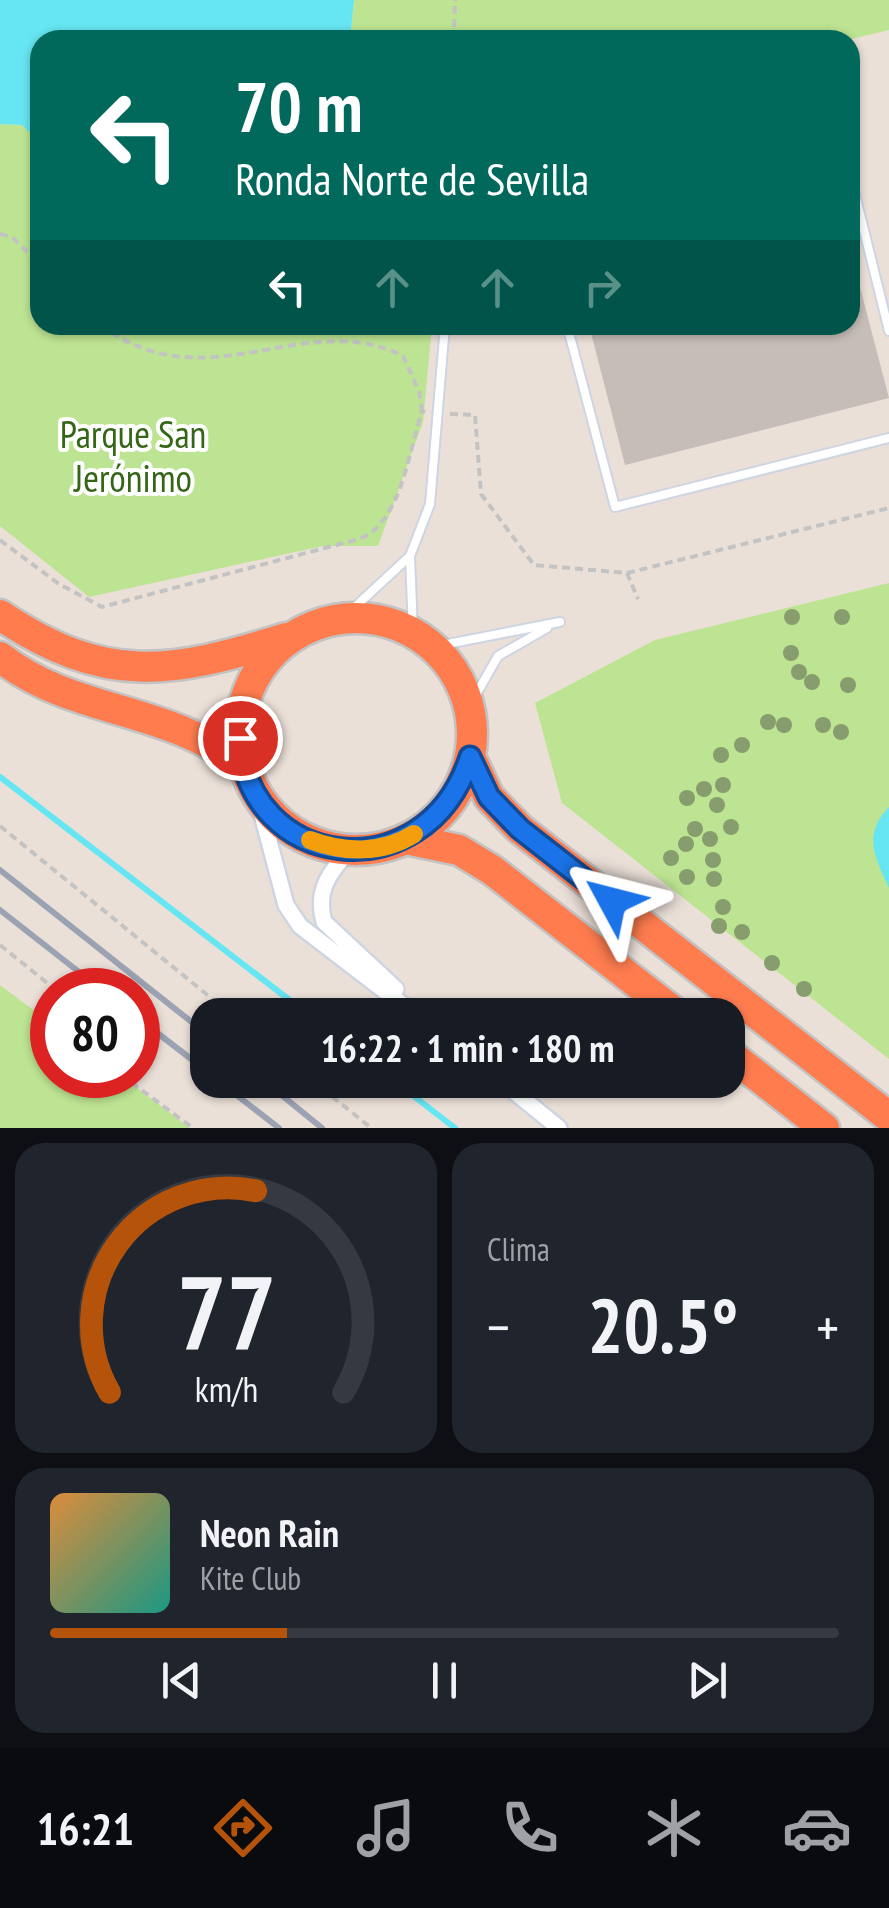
<!DOCTYPE html>
<html lang="es">
<head>
<meta charset="utf-8">
<style>
	body { margin:0; font-family:"PT Sans Narrow",sans-serif; background:#20242c; color:#f1f3f6; height:100vh; display:flex; flex-direction:column; font-size:38px; white-space:nowrap }
	* { box-sizing:border-box; margin:0 }
	p { font-size:32px; color:#9ea1a6 }
	.icon { flex:none; width:55px; height:55px; fill:none; stroke:currentColor; stroke-width:2; stroke-linecap:round; stroke-linejoin:round }
	.map { position:relative; height:1128px; overflow:hidden }
	.details { display:flex; flex-direction:column; gap:15px; padding:15px; background:#0d0f14; flex:1 }
	.details>* { flex:none }
	.top-card { position:absolute; left:30px; top:30px; width:830px; height:305px; border-radius:30px; box-shadow:0 2px 8px #0004; background:#00695c; color:#fff; overflow:hidden }
	.speed { position:absolute; left:30px; top:968px; display:flex; gap:20px; font-size:50px; font-weight:700; text-align:center }
	.speed>* { display:grid; place-content:center; width:130px; height:130px; border-radius:50%; background:#171b24; box-shadow:0 2px 8px #0004; line-height:1 }
	.speed .limit { border:15px solid #d22; background:#fff; color:#111 }
	.pin { position:absolute; display:grid; place-items:center; width:85px; height:85px; color:#fff; margin:-42px; border:5px solid #fff; border-radius:50%; box-shadow:0 2px 10px #0007 }
	.me { position:absolute; width:110px; margin:-55px; rotate:308deg; stroke-linejoin:round; filter:drop-shadow(0 0 8px #0008) }
	.turn { display:flex; align-items:center; gap:35px; height:210px; padding:0 40px; font-size:45px }
	.turn .icon { width:130px; height:130px; stroke-width:2.5 }
	.turn b { display:block; font-size:70px; line-height:85px }
	.lanes { display:flex; align-items:center; height:95px; padding:0 40px; background:#0003; justify-content:center; gap:50px; direction:ltr }
	.lanes .off { opacity:.35 }
	.big { font-size:75px; font-weight:700; line-height:1.1 }
	.details .widget { flex:1; display:flex; flex-direction:column; justify-content:center; gap:15px; min-width:0; padding:0 35px; border-radius:30px; background:#20242c }
	.details .dial { align-items:center; gap:0 }
	.dial svg { height:260px; overflow:visible; fill:none; stroke:#363941; stroke-width:7; stroke-linecap:round; text-anchor:middle }
	.dial text { fill:#f1f3f6; stroke:none }
	.song { display:flex; align-items:center; gap:30px }
	.cover { width:120px; height:120px; border-radius:15px; background:linear-gradient(135deg,hsl(30 70% 55%),hsl(170 70% 35%)) }
	.played { height:10px; border-radius:5px; background:linear-gradient(90deg,#b45309 30%,#363941 30%) }
	.keys { display:flex; justify-content:space-around; direction:ltr }
	.heat { display:flex; justify-content:space-between; align-items:center; font-size:55px; direction:ltr }
	.details .tiles { flex:1; display:grid; gap:15px; grid-template-columns:1fr 1fr }
	.widget:last-child { grid-column:span 2 }
	.trip { position:absolute; left:190px; top:998px; width:555px; height:100px; border-radius:30px; background:#171b24; box-shadow:0 2px 8px #0004; font-weight:700; line-height:100px; text-align:center }
	.dock { display:flex; height:160px; justify-content:space-around; align-items:center; background:#090b0e; color:#9ea1a6 }
	.dock .icon { width:70px; height:70px }
	.dock .current { color:#b45309 }
	.dock b { font-size:45px; color:#f1f3f6 }
	.map>svg:first-child { display:block }
	.green { fill:#bde492 }
	.water { fill:#66e6f2 }
	.lines { fill:none; stroke-linecap:round; stroke-linejoin:round }
	.stream { stroke:#66e6f2; stroke-width:6 }
	.building { fill:#c6bdb8 }
	.lane-casing { stroke:#ced5e2; stroke-width:12 }
	.street-casing { stroke:#ced5e2; stroke-width:20 }
	.highway-casing { stroke:#c3c3c3; stroke-width:35 }
	.path { stroke:#c3c3c3; stroke-width:4; stroke-dasharray:8 5; stroke-linecap:butt }
	.lane { stroke:#fff; stroke-width:8 }
	.street { stroke:#fff; stroke-width:15 }
	.highway { stroke:#ff7c4f; stroke-width:30 }
	.rail { stroke:#9ba3b3; stroke-width:6 }
	.tree { fill:#879d6e }
	.route-casing { stroke:#114b97; stroke-width:25 }
	.route { stroke:#1a73e8; stroke-width:18 }
	.slow { stroke:#f59e0b; stroke-width:18 }
	.labels { text-anchor:middle; dominant-baseline:central; stroke-width:8; stroke-linejoin:round; paint-order:stroke }
	.park-label { font-size:38px; fill:#356617; stroke:#fff }
</style>
</head>
<body>
<div class="map">
<svg width="889" height="1128" viewBox="0 0 889 1128">
	<rect width="100%" height="100%" fill="#ebe0d8"/>
	<path class="green" d="M354,0H889V30L847,40H350Z
		M0,124L22,125L40,143V325H432L423,422L378,546H323L89,597L0,526Z
		M889,583V1059L562,803L535,703L655,640Z
		M0,985L52,1024V1075H120L190,1128H0Z"/>
	<path class="water" d="M0,0H354L350,40H40V143L22,125L0,124Z
		M889,807V888C875,857 862,835 889,807Z"/>
	<g class="lines">
		<path class="stream" d="M0,777L309,1015
			M393,1080L455,1128"/>
	</g>
	<path class="building" d="M850,249L889,398L625,465L589,325H850Z"/>
	<g class="lines">
		<defs>
			<path id="lane" d="M850,174L889,331
				M567,325L615,507L889,438
				M343,618L410,556
				M413,632L410,556L430,504L445,325
				M432,647L560,622
				M469,707L498,656L547,628"/>
			<path id="street" d="M256,792L286,905L300,926L416,1015
				M350,850C330,871 315,891 324,922L396,989
				M500,1080L559,1128"/>
			<path id="highway" d="M0,615C106,686 171,674 286,638
				M240 734a116 116 0 1 1 232 0a116 116 0 1 1-232 0Z
				M0,657C75,716 171,705 246,769
				M470,757L489,797L520,829L889,1117
				M406,839L459,850L492,870L678,1015
				M728,1053L824,1128"/>
		</defs>
		<use href="#lane" class="lane-casing"/>
		<use href="#street" class="street-casing"/>
		<use href="#highway" class="highway-casing"/>
		<path class="path" d="M454,40L455,0
			M0,234L12,237L40,264
			M101,325C207,405 304,306 403,356L419,391L422,411
			M450,414L475,415L481,494L534,565L627,573L638,599
			M0,540L59,584L102,607L359,539C401,524 409,450 422,411L425,412
			M627,573L889,508
			M0,826L232,1015
			M0,945L56,990
			M121,1075L193,1128
			M312,1080L371,1128"/>
		<use href="#lane" class="lane"/>
		<use href="#street" class="street"/>
		<use href="#highway" class="highway"/>
		<path class="rail" d="M0,870L208,1035
			M0,910L102,990
			M138,1018L208,1072
			M217,1080L279,1128
			M263,1080L322,1128"/>
	</g>
	<g class="tree">
		<circle cx="792" cy="617" r="8"/>
		<circle cx="842" cy="617" r="8"/>
		<circle cx="791" cy="653" r="8"/>
		<circle cx="799" cy="672" r="8"/>
		<circle cx="812" cy="682" r="8"/>
		<circle cx="848" cy="685" r="8"/>
		<circle cx="768" cy="722" r="8"/>
		<circle cx="784" cy="725" r="8"/>
		<circle cx="823" cy="725" r="8"/>
		<circle cx="841" cy="732" r="8"/>
		<circle cx="742" cy="745" r="8"/>
		<circle cx="721" cy="755" r="8"/>
		<circle cx="723" cy="785" r="8"/>
		<circle cx="704" cy="789" r="8"/>
		<circle cx="687" cy="798" r="8"/>
		<circle cx="717" cy="805" r="8"/>
		<circle cx="731" cy="827" r="8"/>
		<circle cx="695" cy="829" r="8"/>
		<circle cx="710" cy="839" r="8"/>
		<circle cx="686" cy="844" r="8"/>
		<circle cx="671" cy="858" r="8"/>
		<circle cx="713" cy="860" r="8"/>
		<circle cx="687" cy="877" r="8"/>
		<circle cx="714" cy="879" r="8"/>
		<circle cx="723" cy="907" r="8"/>
		<circle cx="719" cy="926" r="8"/>
		<circle cx="742" cy="932" r="8"/>
		<circle cx="772" cy="963" r="8"/>
		<circle cx="804" cy="989" r="8"/>
	</g>
	<g class="lines">
		<defs>
			<path id="route" d="M240,738C245,869 425,896 470,757L489,797L520,829L612,901"/>
		</defs>
		<use href="#route" class="route-casing"/>
		<use href="#route" class="route"/>
		<path class="slow" d="M310,840C344,853 382,854 414,834"/>
	</g>
	<g class="labels">
		<g class="park-label">
			<text x="133" y="433">Parque San<tspan x="133" dy="44">Jerónimo</tspan></text>
		</g>
	</g>
</svg>
<div class="speed"><div class="limit">80</div></div>
<div class="pin" style="left:240px;top:738px;background:#d93025"><svg class="icon" aria-label="arrive" viewBox="0 0 24 24"><path d="M6 21V4h12l-3 4 3 4H6"/></svg></div>
<svg class="me" style="left:612px;top:901px" viewBox="-20 -20 40 40"><path d="M0-17L14 15 0 8-14 15z" fill="#1a73e8" stroke="#fff" stroke-width="4"/></svg>
<div class="trip">16:22 · 1 min · 180 m</div>
<div class="top-card">
<div class="turn"><svg class="icon" aria-label="left" viewBox="0 0 24 24"><path d="M17 20v-9H6M10 6l-5 5 5 5"/></svg><div><b>70 m</b>Ronda Norte de Sevilla</div></div>
<div class="lanes"><svg class="icon" aria-label="left" viewBox="0 0 24 24"><path d="M17 20v-9H6M10 6l-5 5 5 5"/></svg><svg class="icon off" aria-label="ahead" viewBox="0 0 24 24"><path d="M12 20V5M6 11l6-6 6 6"/></svg><svg class="icon off" aria-label="ahead" viewBox="0 0 24 24"><path d="M12 20V5M6 11l6-6 6 6"/></svg><svg class="icon off" aria-label="right" viewBox="0 0 24 24"><path d="M7 20v-9h11M14 6l5 5-5 5"/></svg></div>
</div>
</div>
<section class="details">
<div class="tiles">
<div class="widget dial"><svg viewBox="0 0 100 80">
<path d="M14 69A42 42 0 1 1 86 69"/>
<path d="M14 69A42 42 0 0 1 59 7" stroke="#b45309"/>
<text x="50" y="56" font-size="32" font-weight="700">77</text>
<text x="50" y="72" font-size="11">km/h</text>
</svg></div>
<div class="widget"><p>Clima</p>
<div class="heat"><a>−</a><b class="big">20.5°</b><a>+</a></div>
</div>
<div class="widget">
<div class="song"><i class="cover"></i><div><b>Neon Rain</b><p>Kite Club</p></div></div>
<div class="played"></div>
<div class="keys"><svg class="icon" aria-label="previous" viewBox="0 0 24 24"><path d="M18 5L8 12l10 7zM5 5v14"/></svg><svg class="icon" aria-label="pause" viewBox="0 0 24 24"><path d="M8 5v14M16 5v14"/></svg><svg class="icon" aria-label="next" viewBox="0 0 24 24"><path d="M6 5l10 7-10 7zM19 5v14"/></svg></div>
</div>
</div>
</section>
<nav class="dock">
<b>16:21</b>
<svg class="icon current" aria-label="directions" viewBox="0 0 24 24"><path d="M12 3l9 9-9 9-9-9zM9 14v-3h6M13 9l2 2-2 2"/></svg>
<svg class="icon" aria-label="music" viewBox="0 0 24 24"><path d="M9 18V5l10-2v13"/><circle cx="6" cy="18" r="3"/><circle cx="16" cy="16" r="3"/></svg>
<svg class="icon" aria-label="phone" viewBox="0 0 24 24"><path d="M5 4h4l2 5-3 2q2 4 5 5l2-3 5 2v4C11 20 4 13 5 4z"/></svg>
<svg class="icon" aria-label="climate" viewBox="0 0 24 24"><path d="M12 3v18M4 7l16 10M4 17L20 7"/></svg>
<svg class="icon" aria-label="car" viewBox="0 0 24 24"><path d="M5 17H2v-5l4-1 3-4h7l3 4 3 1v5h-3M9 17h6M6 11h13"/><circle cx="7" cy="17" r="2"/><circle cx="17" cy="17" r="2"/></svg>
</nav>
</body>
</html>
